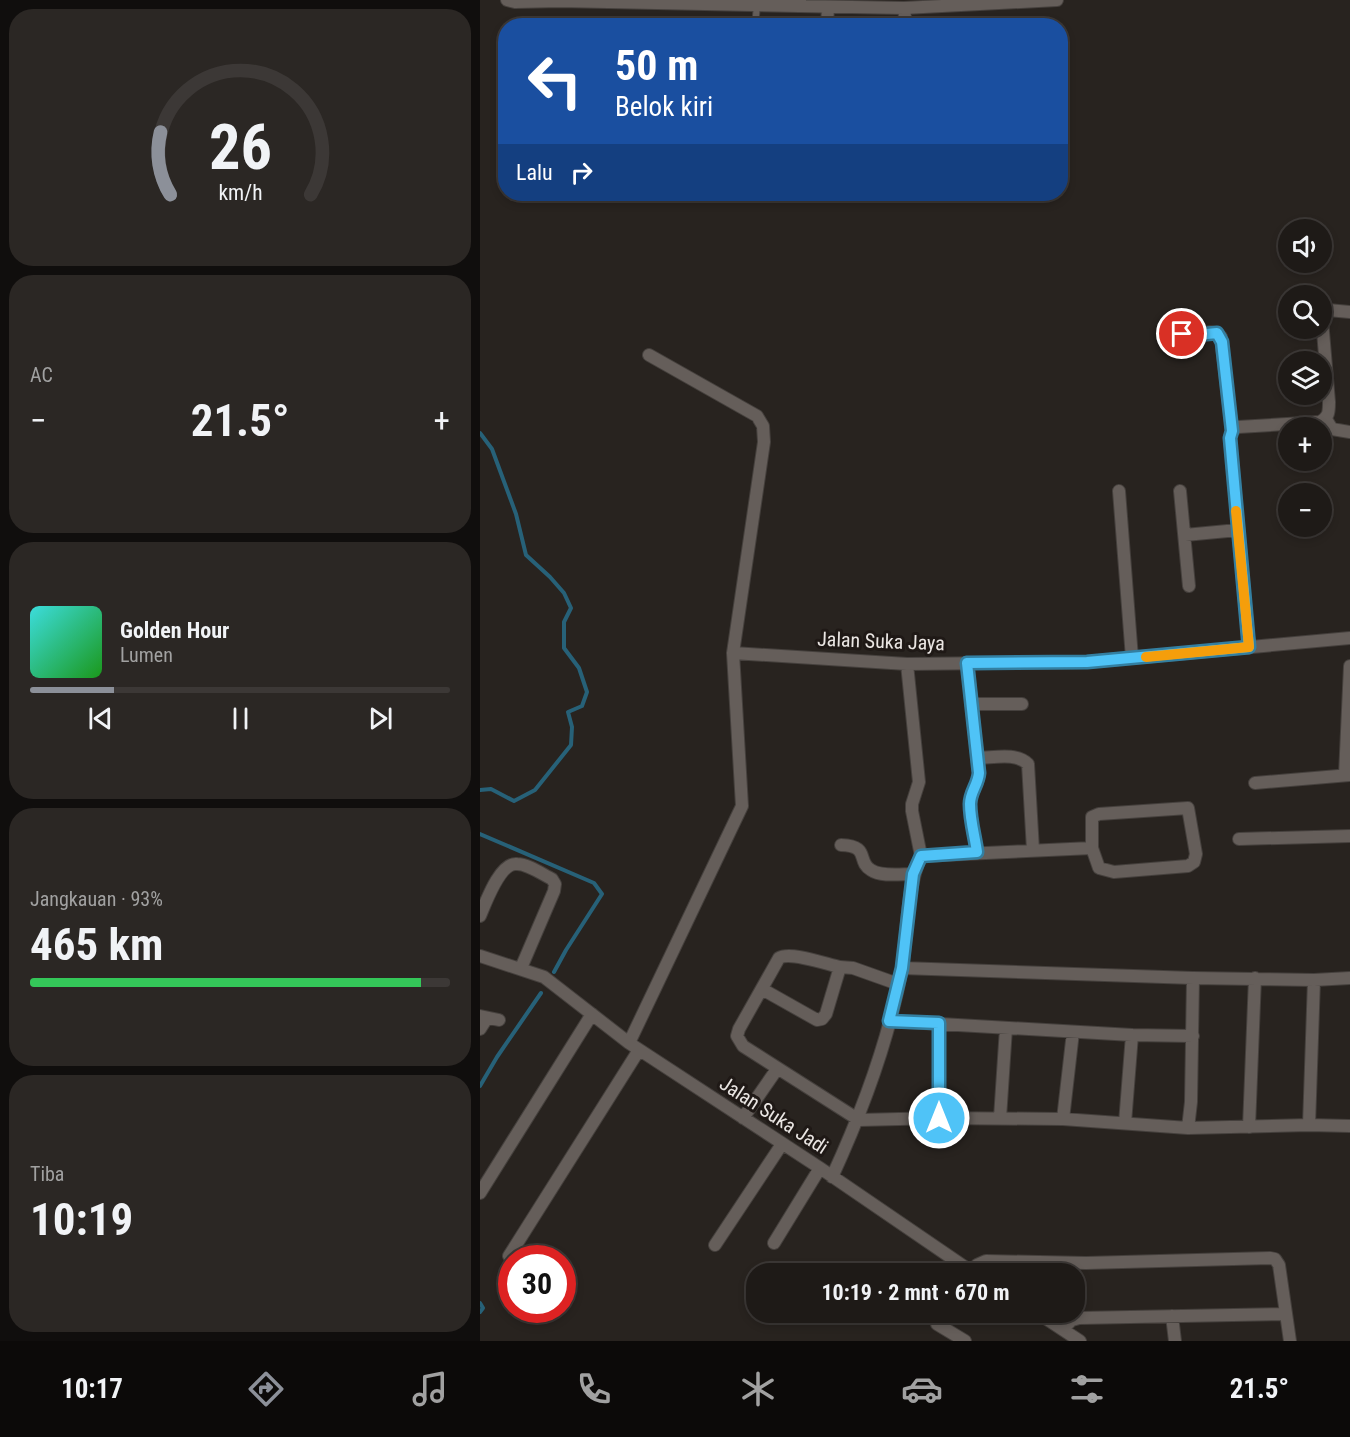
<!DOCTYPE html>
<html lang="id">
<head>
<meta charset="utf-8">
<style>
	body { margin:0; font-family:"Roboto Condensed",sans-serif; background:#2b2724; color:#f1f3f6; height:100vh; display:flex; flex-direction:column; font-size:22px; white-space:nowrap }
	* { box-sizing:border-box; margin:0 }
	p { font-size:20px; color:#a1a1a1 }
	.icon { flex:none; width:33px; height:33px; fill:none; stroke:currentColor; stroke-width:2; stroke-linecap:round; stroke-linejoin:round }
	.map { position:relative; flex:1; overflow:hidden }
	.details { display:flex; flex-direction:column; gap:9px; padding:9px; background:#100e0d; width:480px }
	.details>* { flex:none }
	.hud { position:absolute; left:18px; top:18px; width:570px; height:183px; border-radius:24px; box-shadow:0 3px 9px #0003,0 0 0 2px #3c3836; background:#1a4fa0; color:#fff; overflow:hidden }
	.buttons { position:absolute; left:798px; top:219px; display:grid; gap:12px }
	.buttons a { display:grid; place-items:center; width:54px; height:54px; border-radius:50%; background:#1e1a17; box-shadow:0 3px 9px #0003,0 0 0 2px #3c3836; font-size:30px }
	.speed { position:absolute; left:18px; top:1245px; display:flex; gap:12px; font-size:30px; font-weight:700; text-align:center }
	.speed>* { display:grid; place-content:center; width:78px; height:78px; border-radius:50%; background:#1e1a17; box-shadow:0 3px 9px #0003,0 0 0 2px #3c3836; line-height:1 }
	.speed .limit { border:9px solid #d22; background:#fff; color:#111 }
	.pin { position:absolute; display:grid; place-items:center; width:51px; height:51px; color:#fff; margin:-26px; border:3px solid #fff; border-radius:50%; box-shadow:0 2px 6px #0007 }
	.me { position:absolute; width:66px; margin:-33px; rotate:0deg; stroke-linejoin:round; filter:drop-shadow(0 0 4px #0008) }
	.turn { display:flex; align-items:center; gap:21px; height:126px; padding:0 18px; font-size:27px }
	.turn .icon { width:78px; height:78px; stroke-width:2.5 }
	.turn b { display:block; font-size:42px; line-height:51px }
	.then { display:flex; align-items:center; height:57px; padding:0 18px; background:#0003; gap:12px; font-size:22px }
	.big { font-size:45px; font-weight:700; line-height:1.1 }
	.details .card { flex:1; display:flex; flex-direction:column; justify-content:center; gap:9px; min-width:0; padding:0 21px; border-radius:24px; background:#2b2724 }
	.details .dial { align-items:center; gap:0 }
	.dial svg { height:156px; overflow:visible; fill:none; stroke:#3c3836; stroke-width:7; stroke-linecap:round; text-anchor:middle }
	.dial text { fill:#f1f3f6; stroke:none }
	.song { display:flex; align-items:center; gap:18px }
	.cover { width:72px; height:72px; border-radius:9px; background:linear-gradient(135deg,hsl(180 70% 55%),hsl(120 70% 35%)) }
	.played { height:6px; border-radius:3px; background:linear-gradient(90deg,#8c9099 20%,#3c3836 20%) }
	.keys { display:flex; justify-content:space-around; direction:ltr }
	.heat { display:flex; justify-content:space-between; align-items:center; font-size:33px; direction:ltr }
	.charge { height:9px; border-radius:4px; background:linear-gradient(90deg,#34c759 93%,#3c3836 0) }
	.trip { position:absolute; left:266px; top:1263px; width:339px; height:60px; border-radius:24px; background:#1e1a17; box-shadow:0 3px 9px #0003,0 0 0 2px #3c3836; font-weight:700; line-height:60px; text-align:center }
	.tab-bar { display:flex; height:96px; justify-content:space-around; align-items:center; background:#0c0a09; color:#a1a1a1 }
	.tab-bar .icon { width:42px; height:42px }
	.tab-bar .current { color:#8c9099 }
	.tab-bar b { font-size:27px; color:#f1f3f6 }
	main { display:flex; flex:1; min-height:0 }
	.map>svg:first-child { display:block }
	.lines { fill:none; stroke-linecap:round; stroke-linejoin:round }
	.stream { stroke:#276178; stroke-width:4 }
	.lane-casing { stroke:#45403d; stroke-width:8 }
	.street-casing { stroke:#45403d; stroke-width:14 }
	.lane { stroke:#655e5a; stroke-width:6 }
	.street { stroke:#655e5a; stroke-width:12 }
	.route-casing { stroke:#337fa1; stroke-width:15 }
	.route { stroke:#4fc3f7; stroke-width:10 }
	.slow { stroke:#f59e0b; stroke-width:10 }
	.labels { text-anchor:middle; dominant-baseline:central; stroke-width:6; stroke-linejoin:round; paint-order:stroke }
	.street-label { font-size:20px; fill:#eae6e3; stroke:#1f1916 }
</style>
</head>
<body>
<main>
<section class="details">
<div class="card dial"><svg viewBox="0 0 100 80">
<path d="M14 69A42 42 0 1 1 86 69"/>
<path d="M14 69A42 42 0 0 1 9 37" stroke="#8c9099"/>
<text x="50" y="56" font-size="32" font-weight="700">26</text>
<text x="50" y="72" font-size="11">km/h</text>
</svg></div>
<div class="card"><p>AC</p>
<div class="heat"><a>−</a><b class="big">21.5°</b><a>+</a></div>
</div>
<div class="card">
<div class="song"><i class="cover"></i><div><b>Golden Hour</b><p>Lumen</p></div></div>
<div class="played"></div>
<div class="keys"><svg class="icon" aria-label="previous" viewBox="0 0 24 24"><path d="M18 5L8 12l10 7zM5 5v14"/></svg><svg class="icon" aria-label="pause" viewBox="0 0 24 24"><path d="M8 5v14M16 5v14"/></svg><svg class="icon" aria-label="next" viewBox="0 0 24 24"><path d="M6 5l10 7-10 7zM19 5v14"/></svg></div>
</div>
<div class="card"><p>Jangkauan · 93%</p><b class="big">465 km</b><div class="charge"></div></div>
<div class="card"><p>Tiba</p><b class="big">10:19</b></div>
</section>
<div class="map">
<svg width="870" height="1341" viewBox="0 0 870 1341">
	<rect width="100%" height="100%" fill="#28231f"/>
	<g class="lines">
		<path class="stream" d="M0,433L12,449L36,514L46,555L70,577L84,593L91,608L84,622V648L99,668L107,692L102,706L88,712L92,727L91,745L55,790L34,801L11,789L0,790
			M0,834L114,883L122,894L86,950L74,972
			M0,1086L17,1057L61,993
			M0,1303L3,1308L0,1312"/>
		<defs>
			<path id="lane" d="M275,26L277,5"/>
			<path id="street" d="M27,0L35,2L80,1L319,6L320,0
				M319,6L424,8L426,26
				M424,8L577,0
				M347,26L348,7
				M698,320L702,334C714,338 731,326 741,337L752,431
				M846,419L852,429L870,432
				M639,491L652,658
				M700,491L709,586
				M705,535L758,530
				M769,647L750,438L752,431L758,427L840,422C849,417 849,412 849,402L842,320L848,310L870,312
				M253,653L427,664L607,662L870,638
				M487,663L499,773C498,785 490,793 490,804C490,820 495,837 497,852
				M427,664L439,782L432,804V811L441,856
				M491,704H542
				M497,758C513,758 536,752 548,764L553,850
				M865,775L870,666
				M775,783L870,775
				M759,839L870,836
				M361,845C391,846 376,861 391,870C401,877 421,874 433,874
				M0,916C6,902 20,862 37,864C48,864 62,874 72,879L75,884L74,891L41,968
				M0,956L64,977L149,1043L340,1168L495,1274
				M360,967C346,964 310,951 299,958L259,1029L257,1036L263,1046L379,1120L459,1118L583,1119L708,1128
				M422,968L713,978L834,980L870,978
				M713,978L711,1102L708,1128L829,1125L870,1126
				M282,989L337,1020L342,1019L346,1014L360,967L373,968L418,984
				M0,1016L19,1020
				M409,1021L652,1035L713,1036
				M0,1029L7,1018
				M149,1043L262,806L253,653L284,442L283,426L277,416L169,355
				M263,1118L297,1069
				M459,1118V1023
				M520,1118L526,1028
				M583,1119L593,1032
				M645,1123L652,1035
				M829,1125L834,980
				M769,1127L775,978
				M352,1177C382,1112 409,1040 422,968C428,931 426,891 441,856L612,848V817L619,814L708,808L716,854L714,862L708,866L634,872L619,868L612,848
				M0,1193L112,1014
				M294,1243L340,1168
				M235,1245L302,1144
				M29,1256L159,1050
				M493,1272L497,1265L506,1261L606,1263L790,1258L795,1259L799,1265L810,1341
				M468,1274L476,1261
				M457,1312V1324L485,1341
				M556,1312L600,1341
				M692,1316L695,1341
				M582,1329L592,1320L599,1318L806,1314"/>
		</defs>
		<use href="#lane" class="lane-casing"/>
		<use href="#street" class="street-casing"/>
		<use href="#lane" class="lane"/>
		<use href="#street" class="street"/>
	</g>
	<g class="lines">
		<defs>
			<path id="route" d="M459,1118V1023L409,1021L422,968L433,874L441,856L497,852C495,837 490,820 490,804C490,792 498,785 499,773L487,663L607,662L769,647L750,438L752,431L742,342L737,333L706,336L702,334"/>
		</defs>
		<use href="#route" class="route-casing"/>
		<use href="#route" class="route"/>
		<path class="slow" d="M666,657L769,647L756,511"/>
	</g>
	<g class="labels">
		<g class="street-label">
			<text transform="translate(401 641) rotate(2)">Jalan Suka Jaya</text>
			<text transform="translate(294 1115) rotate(33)">Jalan Suka Jadi</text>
		</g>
	</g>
</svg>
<div class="buttons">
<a><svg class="icon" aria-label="sound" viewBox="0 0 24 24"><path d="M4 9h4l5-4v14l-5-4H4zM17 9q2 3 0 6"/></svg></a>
<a><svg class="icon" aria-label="search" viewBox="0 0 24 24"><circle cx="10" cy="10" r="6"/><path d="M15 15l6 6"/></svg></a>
<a><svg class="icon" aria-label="layers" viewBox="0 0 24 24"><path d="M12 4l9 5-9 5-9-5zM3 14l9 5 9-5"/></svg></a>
<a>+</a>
<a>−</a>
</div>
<div class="speed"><div class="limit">30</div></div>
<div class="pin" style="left:702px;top:334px;background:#d93025"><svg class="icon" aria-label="arrive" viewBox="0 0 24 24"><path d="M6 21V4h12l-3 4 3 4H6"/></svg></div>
<svg class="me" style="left:459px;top:1118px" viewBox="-20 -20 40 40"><circle r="17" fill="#4fc3f7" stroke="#fff" stroke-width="3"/><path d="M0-11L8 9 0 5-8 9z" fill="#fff"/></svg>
<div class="trip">10:19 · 2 mnt · 670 m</div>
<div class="hud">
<div class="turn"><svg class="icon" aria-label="left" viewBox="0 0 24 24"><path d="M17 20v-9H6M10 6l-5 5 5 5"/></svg><div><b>50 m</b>Belok kiri</div></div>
<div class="then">Lalu<svg class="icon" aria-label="right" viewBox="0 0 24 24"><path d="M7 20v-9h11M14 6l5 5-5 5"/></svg></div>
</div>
</div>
</main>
<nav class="tab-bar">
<b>10:17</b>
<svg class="icon current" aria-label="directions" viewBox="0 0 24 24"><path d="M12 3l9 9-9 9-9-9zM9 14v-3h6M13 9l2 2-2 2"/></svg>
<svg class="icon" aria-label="music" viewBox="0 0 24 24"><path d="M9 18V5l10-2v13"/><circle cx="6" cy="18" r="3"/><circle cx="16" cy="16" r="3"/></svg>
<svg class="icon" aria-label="phone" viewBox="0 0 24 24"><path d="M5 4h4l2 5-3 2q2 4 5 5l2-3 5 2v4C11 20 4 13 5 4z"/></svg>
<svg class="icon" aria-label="climate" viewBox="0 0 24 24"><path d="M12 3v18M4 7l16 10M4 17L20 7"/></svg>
<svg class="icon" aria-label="car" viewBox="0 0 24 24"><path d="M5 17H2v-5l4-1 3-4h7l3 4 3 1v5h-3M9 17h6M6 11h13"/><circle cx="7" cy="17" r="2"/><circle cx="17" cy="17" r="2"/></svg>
<svg class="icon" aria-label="filters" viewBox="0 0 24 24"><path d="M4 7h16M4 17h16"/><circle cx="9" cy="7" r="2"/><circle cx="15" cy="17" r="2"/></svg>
<b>21.5°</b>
</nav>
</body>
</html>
